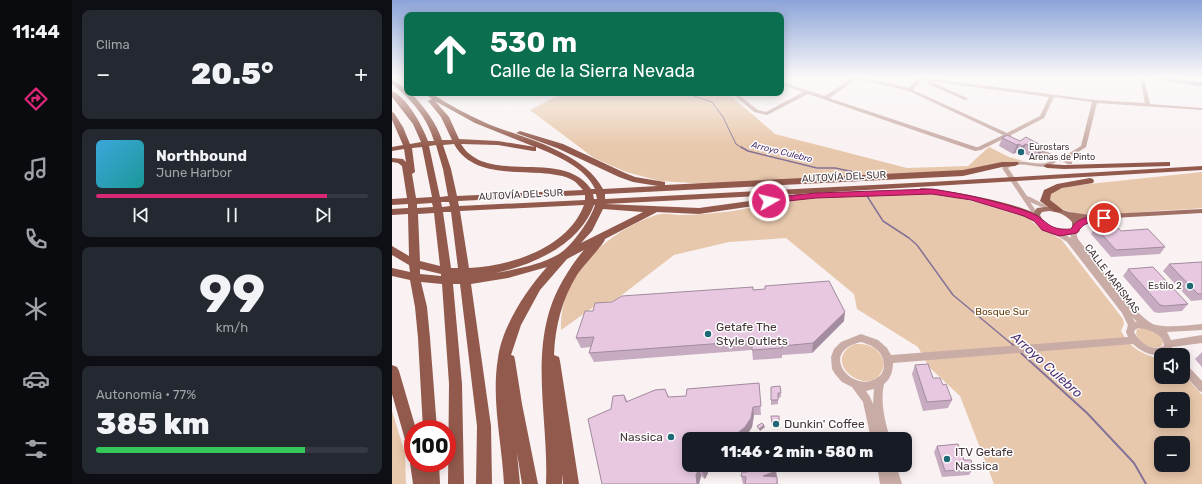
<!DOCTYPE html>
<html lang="es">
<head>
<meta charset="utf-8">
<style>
	body { margin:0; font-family:Rubik,sans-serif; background:#242831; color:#f1f3f6; height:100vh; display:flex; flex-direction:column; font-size:15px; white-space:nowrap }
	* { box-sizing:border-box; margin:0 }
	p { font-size:13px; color:#9ea1a6 }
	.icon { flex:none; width:22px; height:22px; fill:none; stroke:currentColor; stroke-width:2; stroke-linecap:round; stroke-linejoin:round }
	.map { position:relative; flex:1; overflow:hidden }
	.panel { display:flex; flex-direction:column; gap:10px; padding:10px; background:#0d0f14; width:320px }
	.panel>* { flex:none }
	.top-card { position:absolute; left:12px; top:12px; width:380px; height:84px; border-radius:8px; box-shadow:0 2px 10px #0003; background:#0b6e4f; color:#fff; overflow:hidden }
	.controls { position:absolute; left:762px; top:348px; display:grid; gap:8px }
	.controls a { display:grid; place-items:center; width:36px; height:36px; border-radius:8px; background:#171b24; box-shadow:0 2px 10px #0003; font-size:20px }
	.speed { position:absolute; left:12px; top:420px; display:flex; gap:8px; font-size:20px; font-weight:700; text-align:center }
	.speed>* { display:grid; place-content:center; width:52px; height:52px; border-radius:50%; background:#171b24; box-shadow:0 2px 10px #0003; line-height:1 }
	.speed .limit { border:6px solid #d22; background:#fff; color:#111 }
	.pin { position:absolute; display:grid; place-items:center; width:34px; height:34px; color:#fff; margin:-17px; border:2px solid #fff; border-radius:50%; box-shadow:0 1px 4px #0007 }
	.me { position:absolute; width:44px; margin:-22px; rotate:82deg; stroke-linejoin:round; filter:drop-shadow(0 0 3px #0008) }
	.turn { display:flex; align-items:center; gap:14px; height:84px; padding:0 20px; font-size:18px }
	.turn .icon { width:52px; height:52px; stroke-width:2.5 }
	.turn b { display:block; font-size:28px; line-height:34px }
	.big { font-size:30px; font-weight:800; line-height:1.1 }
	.panel .card { flex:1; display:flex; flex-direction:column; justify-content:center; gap:6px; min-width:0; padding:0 14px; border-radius:8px; background:#242831 }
	.panel .dial { align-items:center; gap:0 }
	.dial b { font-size:52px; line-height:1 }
	.song { display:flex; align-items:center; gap:12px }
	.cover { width:48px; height:48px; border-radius:6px; background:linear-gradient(135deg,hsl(200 70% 55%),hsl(180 70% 35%)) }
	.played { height:4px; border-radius:2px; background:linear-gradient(90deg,#db2777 85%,#363941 85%) }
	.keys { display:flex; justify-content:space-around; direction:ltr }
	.heat { display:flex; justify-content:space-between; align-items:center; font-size:22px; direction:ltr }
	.charge { height:6px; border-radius:3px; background:linear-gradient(90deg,#34c759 77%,#363941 0) }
	.trip { position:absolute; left:290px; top:432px; width:230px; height:40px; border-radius:8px; background:#171b24; box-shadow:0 2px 10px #0003; font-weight:800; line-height:40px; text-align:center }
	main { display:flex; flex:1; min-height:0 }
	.dock { display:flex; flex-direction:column; width:72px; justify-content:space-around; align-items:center; background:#090b0e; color:#9ea1a6 }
	.dock .icon { width:28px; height:28px }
	.dock .on { color:#db2777 }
	.dock b { font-size:18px; color:#f1f3f6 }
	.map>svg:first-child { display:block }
	.green { fill:#e8c8ac; fill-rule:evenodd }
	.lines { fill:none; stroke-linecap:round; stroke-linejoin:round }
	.stream-far2 { stroke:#857297; stroke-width:1 }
	.stream-far1 { stroke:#857297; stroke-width:1.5 }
	.stream { stroke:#857297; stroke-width:2 }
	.canal { stroke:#a18cbf; stroke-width:3 }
	.minor { fill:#c9aca5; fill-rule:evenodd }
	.major { fill:#a17065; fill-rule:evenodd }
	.highway { fill:#925a4d; fill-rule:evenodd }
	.wall { fill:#c7acc1 }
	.shaded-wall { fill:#a28c9d }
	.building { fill:#e7c8e0; stroke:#a28c9d }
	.route { fill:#db2777; stroke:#8e194d }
	.poi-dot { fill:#206876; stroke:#fff; stroke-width:1.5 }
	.labels { text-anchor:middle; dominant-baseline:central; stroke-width:3; stroke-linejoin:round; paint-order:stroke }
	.far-poi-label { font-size:9px; fill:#453539; stroke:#fff; text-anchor:start }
	.far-water-label { font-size:9px; font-style:italic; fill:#4d306f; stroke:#fff }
	.street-label { font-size:10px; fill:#453539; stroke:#fff }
	.poi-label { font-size:10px; fill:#453539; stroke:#fff; text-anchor:end }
	.park-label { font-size:10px; fill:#673c08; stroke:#fff }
	.near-poi-label { font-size:12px; fill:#453539; stroke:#fff; text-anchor:start }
	.near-water-label { font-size:13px; font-style:italic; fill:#4d306f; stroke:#fff }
</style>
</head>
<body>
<main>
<nav class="dock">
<b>11:44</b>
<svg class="icon on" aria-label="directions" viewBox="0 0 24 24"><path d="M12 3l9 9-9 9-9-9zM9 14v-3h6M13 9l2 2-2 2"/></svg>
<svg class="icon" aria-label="music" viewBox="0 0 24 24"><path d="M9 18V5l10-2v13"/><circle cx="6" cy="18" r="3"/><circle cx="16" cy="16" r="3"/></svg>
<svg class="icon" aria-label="phone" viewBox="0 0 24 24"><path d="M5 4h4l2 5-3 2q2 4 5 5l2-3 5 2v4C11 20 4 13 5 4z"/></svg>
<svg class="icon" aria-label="climate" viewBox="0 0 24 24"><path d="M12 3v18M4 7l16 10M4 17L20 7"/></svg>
<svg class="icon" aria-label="car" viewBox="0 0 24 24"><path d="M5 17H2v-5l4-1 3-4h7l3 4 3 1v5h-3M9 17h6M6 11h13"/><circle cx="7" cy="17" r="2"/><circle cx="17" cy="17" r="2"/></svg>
<svg class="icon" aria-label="filters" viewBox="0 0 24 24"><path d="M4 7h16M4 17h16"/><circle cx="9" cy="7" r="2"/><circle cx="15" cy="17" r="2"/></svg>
</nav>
<section class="panel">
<div class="card"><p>Clima</p>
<div class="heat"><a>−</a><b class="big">20.5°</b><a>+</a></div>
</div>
<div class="card">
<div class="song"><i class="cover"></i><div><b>Northbound</b><p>June Harbor</p></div></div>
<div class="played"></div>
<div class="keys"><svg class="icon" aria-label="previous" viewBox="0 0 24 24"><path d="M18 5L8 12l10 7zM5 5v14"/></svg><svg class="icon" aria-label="pause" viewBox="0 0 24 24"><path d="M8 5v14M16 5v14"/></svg><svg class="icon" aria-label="next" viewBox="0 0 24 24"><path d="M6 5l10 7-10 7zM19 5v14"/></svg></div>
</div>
<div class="card dial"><b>99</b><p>km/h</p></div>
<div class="card"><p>Autonomía · 77%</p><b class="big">385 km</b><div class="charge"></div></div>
</section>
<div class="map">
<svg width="810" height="484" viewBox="0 0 810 484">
	<rect width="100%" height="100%" fill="#f9f1f2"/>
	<path class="green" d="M171,93H336L383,134L515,168L576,166L597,147L617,157L631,161L603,164L580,171L315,184L268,181L234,172L202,158L138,110Z
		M810,172V208C791,210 771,210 752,212C723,214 676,223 656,198L661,191L678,186Z
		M525,193L554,195L587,203L637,218L646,227L669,239L731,319L732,324L729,331C741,351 748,352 769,360V377H791V374L810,395V484H602L568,396L537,367L526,347L465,309L462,294L394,238L337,242L282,255L222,301L207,303L169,330C167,274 215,232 264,215C272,212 283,215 291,215C305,215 319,213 333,212C353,210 373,203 392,201C436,196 481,195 525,193ZM769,399H791V421H769ZM769,443H791V465H769Z
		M748,328C757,328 767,333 771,341L770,346C760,350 748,344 744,334L745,329Z
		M463,344C478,343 490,349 492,365C483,404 424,362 463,344Z
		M0,411L13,453L14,484H0Z"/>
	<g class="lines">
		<path class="stream-far2" d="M293,93L320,102L331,117L344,144L350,148"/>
		<path class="stream-far1" d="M349,147L356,151L425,168H443L462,172
			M475,196L491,221L517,238L525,245L561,295L621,345"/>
		<path class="stream" d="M620,344L622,346
			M629,353L695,413L742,463L754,484"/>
		<path class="canal" d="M772,79L810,84"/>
		<path class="minor" d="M460,78H473L517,88L526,78H534L703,100L753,103L748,78H752L758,104L810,108V110L705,103L694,147L680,156L672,159L680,162V164H676L667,160C663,162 660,165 655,166C643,169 627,160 616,168L635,196L638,197L659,208L656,210L654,209L638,202L647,215L644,217L642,216L610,168C623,155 639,166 654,163C657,162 659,160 662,158L640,149V147H644L667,157L676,154L689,146L700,102L662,97L652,118L619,135V137H615L589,150L583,151L416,94L375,115L362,112L339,93H344L366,110L374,112L411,92L389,84V82L433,96ZM465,79L517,91L611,135L586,147H584L437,98ZM529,80L657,97L648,116L615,133L521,90Z
			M757,78H770L810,85V87Z
			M536,82H540L577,99L573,100L536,84Z
			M679,229H683L686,239C699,255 748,323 764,325C778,328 796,325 810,324V330L775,332L779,340L810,335V343L780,347L779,351C765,359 752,354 741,344L501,363C501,370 499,379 492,384C488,403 493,420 498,439H479L471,402L460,387L450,382L443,374L440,369L439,357L442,349L449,342L469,334L486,340L495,348L499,355L736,337L734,332L736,325L730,313L675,242L660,232L661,230H665L679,238L678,231ZM740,317L745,322H743ZM746,328C756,329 772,334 772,346C760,352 747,342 742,332L743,330ZM469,342C482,346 492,351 492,367C491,371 490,375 486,377C462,396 424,352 469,342ZM482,389L481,404L478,397L474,391Z
			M791,363L794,364L810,381V392L807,391L791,373Z
			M485,465H504L510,484H488Z"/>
		<path class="major" d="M653,207H662L677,212L698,215L810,209V213L703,219L702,221C691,224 691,222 687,232C669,240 647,234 640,215L645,208ZM657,211C667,212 674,215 680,222V229C668,234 653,228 648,215L650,212Z"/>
		<path class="highway" d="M0,79L15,90V93H19C32,107 44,122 50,140H60L49,117L36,101L40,99L32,93H39C57,105 76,115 96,124C132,138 192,152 211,189L266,186L241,182L227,177L165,148L124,133L128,131L171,144L233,173L243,177L273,182V185L571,170L610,162H626L627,164L623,166L610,167L571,176L213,194V199L539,182L810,166V170L407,194L411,197L410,199L307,214L265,212L213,239C213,243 190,267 185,275C170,299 163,327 162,355L167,357L168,361L187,484H171L170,474V484H154C157,415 134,343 171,280C177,270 184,259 192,250L175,259L148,290L129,325L119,355L122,356L123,360L130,404L146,484H130L125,453L128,484H112C110,443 99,399 106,358C110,327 134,290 155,267L116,278L79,284L99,426L100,484H84L85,426L68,284H61L70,384L72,484H56L57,384L50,284L29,282L35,307L38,338L45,429H31L26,338L23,307L18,280L0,276V268L18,272L17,265L0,255V246L17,256L16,214L0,215V209L16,208V204L0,205V199L15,198L10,166L6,163L0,162V158L11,159L14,162L12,149L0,151V147L11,145L0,120V112L2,113L11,127L18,144L29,142L21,124L0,97V91C15,97 31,127 36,141H42C35,117 19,99 0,84ZM43,101L83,123L143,147L106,141L67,139L57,117ZM62,144C79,175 118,171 149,173C159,174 173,175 182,181C185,183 188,187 191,190L65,196L59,169L51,145ZM69,144L106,145L141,151H144V147C165,156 193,167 203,189H199C170,147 95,187 69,144ZM44,145L51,169L56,196L48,197L37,146ZM30,147L40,197L24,198L20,174L23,172L20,148ZM201,194H204L205,199H202ZM407,194L307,208L213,204ZM193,195V200L67,206L66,201ZM49,202H57L58,206L50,207ZM40,203L41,207L25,208V204ZM192,205C176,248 119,266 77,268L68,211ZM202,205H203C199,219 180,246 167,254C149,265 124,269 104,273C143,264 187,245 202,205ZM211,209L251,212L189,243L200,231ZM51,212H59L66,268H59ZM42,213L48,266L28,261L26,214ZM28,269L49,274V276L28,274Z
			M775,162H778V166L672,169L655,168L651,166L655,164L672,165Z
			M698,178L701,179L702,181L701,183L670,188L659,194L658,200L671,210L669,212H663L648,201L652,190L665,184Z
			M529,188C550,189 638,204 650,219L645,222L620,212L580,200L550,195L526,193L525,191Z
			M0,365L5,367L7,371L24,429H21V450L16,448L14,443L0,394Z
			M21,458V463H47L48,484H21L18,463Z"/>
	</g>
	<path class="wall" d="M610,138L628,141L652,147L648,156L643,159L630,152L627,154L623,153L621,154L607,146Z
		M703,227L773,247L768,254L719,257L699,234Z
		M810,262V300L799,301L771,271L777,264Z
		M736,269L796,304L790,311L766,313L762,312L731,276Z
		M362,290L452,321L420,353L390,355V358L361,360L360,350L202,362L197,353L199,347L189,348L184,338L201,311L220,302Z
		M810,352V367L803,359Z
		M523,365L541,378L551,385L560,400L556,408L531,411L520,374Z
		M367,383L369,415H362L360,427L355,435L350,439H297V465H313L316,473L313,479L309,476L307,484H210L196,419L219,409L221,396L232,395L236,402L263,390L273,389L277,397L294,396L295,389Z
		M388,386L389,397L386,398V404L379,405V387Z
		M379,416H387V427H380Z
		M545,446L572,460L581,469L577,475L550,477L542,452Z
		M384,471L386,484H351L349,476Z"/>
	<path class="shaded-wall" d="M627,144L623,153L621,154L625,145Z
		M634,144L630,152L627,154L630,146Z
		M652,147L648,156L643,159L647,150Z
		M453,312L452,321L420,353L421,343Z
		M361,407L362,415L360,427L355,435L350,439H340L341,437Z
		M372,425L373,427L368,431L367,429Z
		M314,465L316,473L313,479L310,471Z
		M307,469L309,476L307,484H305L304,475Z
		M384,471L385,479L371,476Z"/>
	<path class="building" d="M615,135L628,141L634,137L652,147L647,150L634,144L630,146L627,144L625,145L610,138Z
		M724,226L729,231L756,229L773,247L724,250L703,227Z
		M810,262V294H806L777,264Z
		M761,267L796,304L773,306L768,305L736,269Z
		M437,281L453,312L421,343L390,346V348L360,350V341L197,353L202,337L184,338L193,311H201L203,303L220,302L230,296L361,287V290L373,289V286Z
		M536,364L541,378H548L551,385L554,384L560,400L535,402L523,365Z
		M367,383L369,406L361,407L359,418L353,427L341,437L340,439H297V465H314L310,471L307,469L304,475L305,484H210L196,419L219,409L221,396L232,395L234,402L263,390L273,389L276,397L294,396L295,389Z
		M388,386L389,393H386V400H379V387Z
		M379,416H387V422L380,423Z
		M370,423L372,425L367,429L365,426Z
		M566,444L572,460H579L581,469L553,471L545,446Z
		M354,465H383L384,471L371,476L385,477V484H353L354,477L349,476L350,472H355Z"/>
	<linearGradient id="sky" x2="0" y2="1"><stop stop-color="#8ba4d8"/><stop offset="0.53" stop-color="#fcf9f9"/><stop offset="1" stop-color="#fcf9f9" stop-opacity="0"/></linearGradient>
	<rect width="810" height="146" fill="url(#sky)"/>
	<path class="route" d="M540,189C573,194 606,201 637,212C656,219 654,231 679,229C686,216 698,217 712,215L716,218C706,228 696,215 685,233L667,236L650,230L642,221L632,216L579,200L540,194L424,198L377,203L373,201L377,198L424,193Z"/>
	<g class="poi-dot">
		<circle cx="629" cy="152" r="4"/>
		<circle cx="798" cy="286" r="4"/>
		<circle cx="316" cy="334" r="4"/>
		<circle cx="384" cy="424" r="4"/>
		<circle cx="279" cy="437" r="4"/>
		<circle cx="555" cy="459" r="4"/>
	</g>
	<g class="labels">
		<g class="far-poi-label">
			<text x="637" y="147">Eurostars<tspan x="637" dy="10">Arenas de Pinto</tspan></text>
		</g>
		<g class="far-water-label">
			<text transform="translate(390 152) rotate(14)">Arroyo Culebro</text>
		</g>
		<g class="street-label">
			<text transform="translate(452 177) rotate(-3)">AUTOVÍA DEL SUR</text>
			<text transform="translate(129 195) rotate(-3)">AUTOVÍA DEL SUR</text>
			<text transform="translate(720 279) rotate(53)">CALLE MARISMAS</text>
		</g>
		<g class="poi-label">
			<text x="790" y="286">Estilo 2</text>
		</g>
		<g class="park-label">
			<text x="610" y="312">Bosque Sur</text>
		</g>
		<g class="near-poi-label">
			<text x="324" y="327">Getafe The<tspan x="324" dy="14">Style Outlets</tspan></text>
			<text x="392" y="424">Dunkin' Coffee</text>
			<text x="271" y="437" text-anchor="end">Nassica</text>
			<text x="563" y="452">ITV Getafe<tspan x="563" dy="14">Nassica</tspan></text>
		</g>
		<g class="near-water-label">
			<text transform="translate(655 365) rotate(42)">Arroyo Culebro</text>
		</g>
	</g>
</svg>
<div class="controls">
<a><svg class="icon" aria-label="sound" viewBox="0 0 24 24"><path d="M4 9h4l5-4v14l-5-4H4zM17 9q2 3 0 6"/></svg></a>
<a>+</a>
<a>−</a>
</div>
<div class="speed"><div class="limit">100</div></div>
<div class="pin" style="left:712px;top:218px;background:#d93025"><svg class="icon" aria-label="arrive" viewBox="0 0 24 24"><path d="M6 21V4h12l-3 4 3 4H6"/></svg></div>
<svg class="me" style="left:377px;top:201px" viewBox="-20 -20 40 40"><circle r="17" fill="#db2777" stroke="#fff" stroke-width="3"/><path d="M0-11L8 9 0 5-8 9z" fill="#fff"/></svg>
<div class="trip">11:46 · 2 min · 580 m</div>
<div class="top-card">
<div class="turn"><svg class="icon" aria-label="ahead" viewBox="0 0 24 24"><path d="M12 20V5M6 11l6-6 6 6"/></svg><div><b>530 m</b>Calle de la Sierra Nevada</div></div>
</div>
</div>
</main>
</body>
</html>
